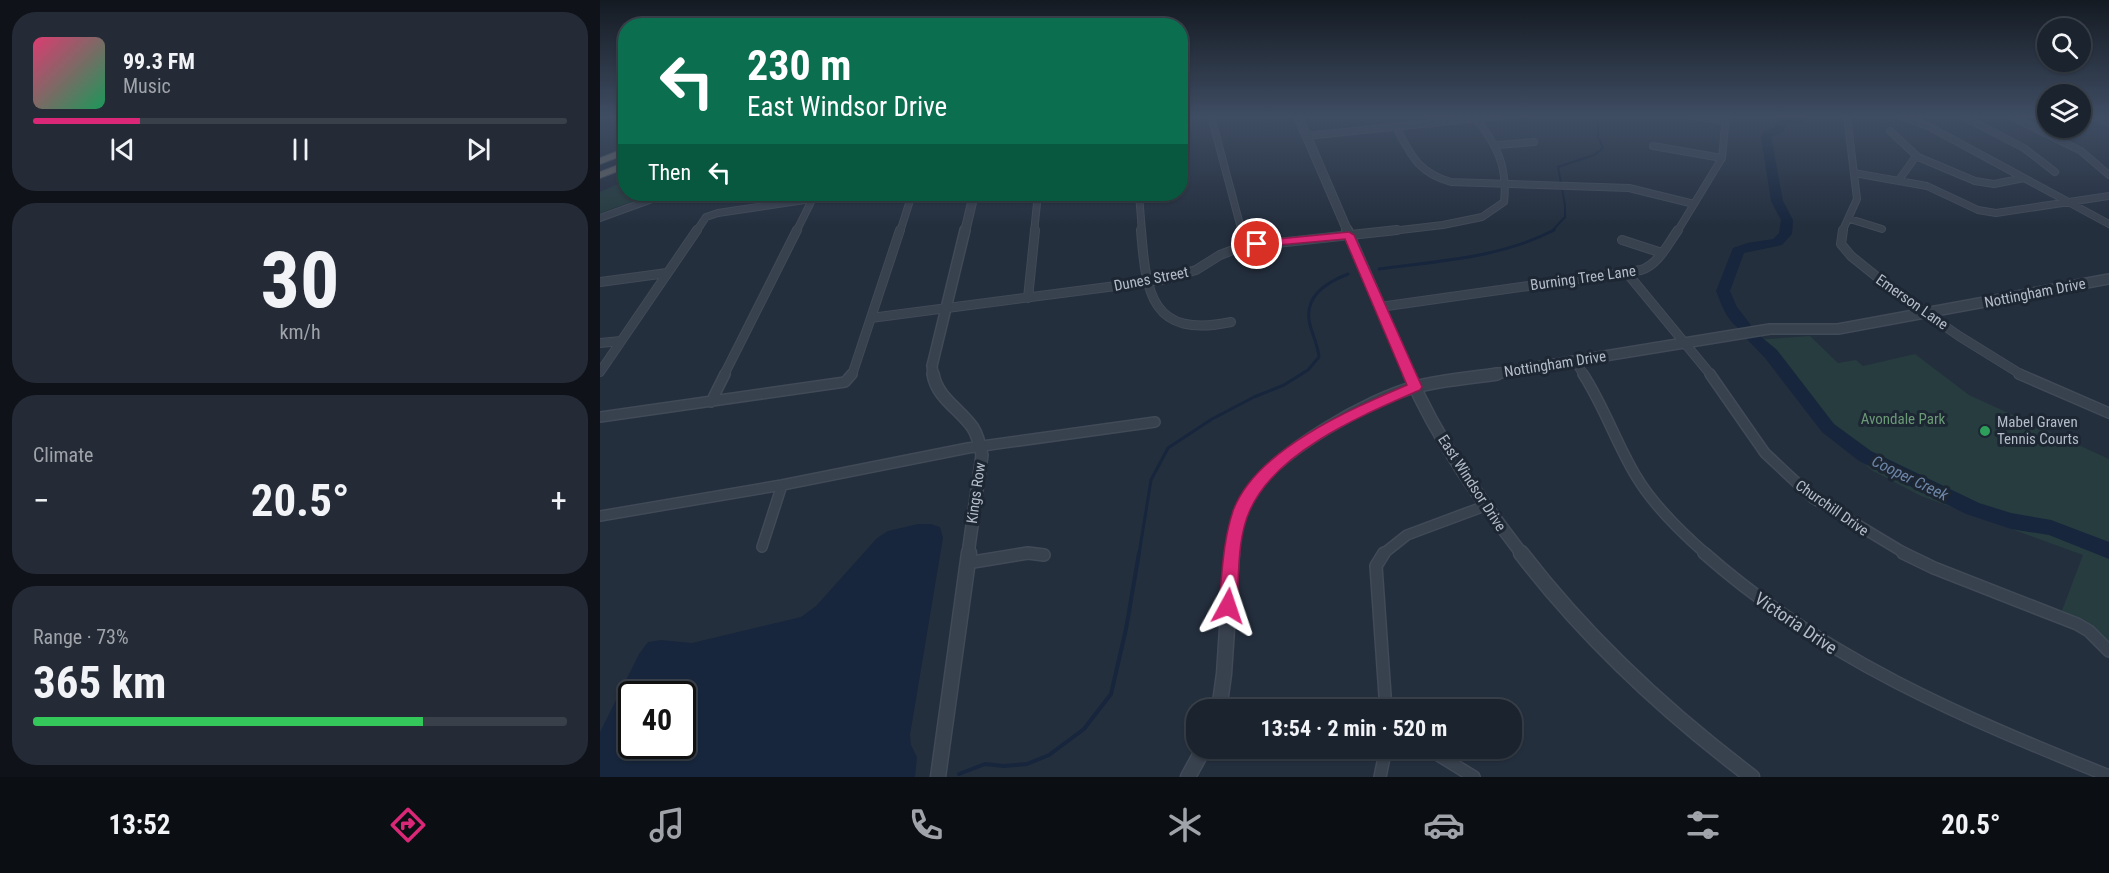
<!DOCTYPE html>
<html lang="en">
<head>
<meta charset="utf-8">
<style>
	body { margin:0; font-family:"Roboto Condensed",sans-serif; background:#242b36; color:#f1f3f6; height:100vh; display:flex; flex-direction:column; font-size:22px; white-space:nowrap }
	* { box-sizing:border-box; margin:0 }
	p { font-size:20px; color:#a0a4aa }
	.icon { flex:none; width:33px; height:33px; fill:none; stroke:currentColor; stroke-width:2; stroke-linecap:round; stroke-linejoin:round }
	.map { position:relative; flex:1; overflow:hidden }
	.side { display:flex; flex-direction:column; gap:12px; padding:12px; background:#0f1319; width:600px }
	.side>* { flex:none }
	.guide { position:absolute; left:18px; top:18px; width:570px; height:183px; border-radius:24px; box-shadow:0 2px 4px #0004,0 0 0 2px #39404a; background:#0b6e4f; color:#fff; overflow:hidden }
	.buttons { position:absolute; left:1437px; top:18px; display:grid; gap:12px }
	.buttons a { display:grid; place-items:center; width:54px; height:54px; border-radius:50%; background:#1b232e; box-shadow:0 2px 4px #0004,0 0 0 2px #39404a; font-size:30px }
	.speed { position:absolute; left:18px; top:681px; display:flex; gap:12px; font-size:30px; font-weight:700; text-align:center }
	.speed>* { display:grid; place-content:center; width:78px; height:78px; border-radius:50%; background:#1b232e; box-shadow:0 2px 4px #0004,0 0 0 2px #39404a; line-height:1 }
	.speed .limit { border:3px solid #111; border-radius:9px; background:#fff; color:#111 }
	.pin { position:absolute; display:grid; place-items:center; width:51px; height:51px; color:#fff; margin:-26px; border:3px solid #fff; border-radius:50%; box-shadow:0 2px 6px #0007 }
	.me { position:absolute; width:66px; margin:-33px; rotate:5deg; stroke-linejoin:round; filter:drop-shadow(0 0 4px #0008) }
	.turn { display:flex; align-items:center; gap:21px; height:126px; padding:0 30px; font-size:27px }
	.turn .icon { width:78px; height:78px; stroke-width:2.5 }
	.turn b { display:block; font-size:42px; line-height:51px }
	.then { display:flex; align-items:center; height:57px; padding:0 30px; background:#0003; gap:12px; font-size:22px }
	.big { font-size:45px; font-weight:700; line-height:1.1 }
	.side .widget { flex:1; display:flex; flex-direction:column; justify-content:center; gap:9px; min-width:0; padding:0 21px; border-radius:24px; background:#242b36 }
	.side .dial { align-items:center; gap:0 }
	.dial b { font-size:78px; line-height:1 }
	.song { display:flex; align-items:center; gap:18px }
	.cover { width:72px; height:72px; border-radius:9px; background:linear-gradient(135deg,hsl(340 70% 55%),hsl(150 70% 35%)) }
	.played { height:6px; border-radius:3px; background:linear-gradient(90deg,#db2777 20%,#39404a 20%) }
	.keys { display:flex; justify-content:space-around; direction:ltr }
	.heat { display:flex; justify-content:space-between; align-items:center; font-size:33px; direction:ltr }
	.charge { height:9px; border-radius:4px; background:linear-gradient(90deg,#34c759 73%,#39404a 0) }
	.trip { position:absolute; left:586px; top:699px; width:336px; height:60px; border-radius:24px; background:#1b232e; box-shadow:0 2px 4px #0004,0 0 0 2px #39404a; font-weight:700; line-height:60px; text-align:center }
	.menu { display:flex; height:96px; justify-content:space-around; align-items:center; background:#0b0e12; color:#a0a4aa }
	.menu .icon { width:42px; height:42px }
	.menu .current { color:#db2777 }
	.menu b { font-size:27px; color:#f1f3f6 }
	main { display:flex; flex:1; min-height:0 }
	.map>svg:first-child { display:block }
	.green { fill:#263c3f }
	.water { fill:#17263c; fill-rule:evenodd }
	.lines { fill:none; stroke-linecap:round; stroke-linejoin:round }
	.stream-far2 { stroke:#17263c; stroke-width:2 }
	.stream-far1 { stroke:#17263c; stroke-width:3 }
	.stream { stroke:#17263c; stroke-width:4 }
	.river { fill:#17263c; fill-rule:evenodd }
	.minor-far3-casing { stroke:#414a57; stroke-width:8 }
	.minor-far2-casing { stroke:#414a57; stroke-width:10 }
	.minor-far1-casing { stroke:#414a57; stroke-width:12 }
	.minor-casing { stroke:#414a57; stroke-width:14 }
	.tertiary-far3-casing { stroke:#414a57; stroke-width:10 }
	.tertiary-far2-casing { stroke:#414a57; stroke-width:12 }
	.tertiary-far1-casing { stroke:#414a57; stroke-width:14 }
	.tertiary-casing { stroke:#414a57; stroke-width:17 }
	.trunk-casing { stroke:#434c59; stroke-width:2 }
	.minor-far3 { stroke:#38414e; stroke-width:6 }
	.minor-far2 { stroke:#38414e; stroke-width:8 }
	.minor-far1 { stroke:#38414e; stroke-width:9 }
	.minor { stroke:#38414e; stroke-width:11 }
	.tertiary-far3 { stroke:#38414e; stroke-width:8 }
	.tertiary-far2 { stroke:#38414e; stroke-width:9 }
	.tertiary-far1 { stroke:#38414e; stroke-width:11 }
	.tertiary { stroke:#38414e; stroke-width:14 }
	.trunk { fill:#656462; fill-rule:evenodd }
	.route { fill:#db2777; stroke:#8e194d; stroke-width:1.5 }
	.leisure-dot { fill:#2e9e5b; stroke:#1d2633; stroke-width:2 }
	.labels { text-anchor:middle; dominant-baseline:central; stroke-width:6; stroke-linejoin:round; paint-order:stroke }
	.street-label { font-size:15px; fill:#b4bcc9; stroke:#1d2633 }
	.park-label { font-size:15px; fill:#6b9a76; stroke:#1d2633 }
	.poi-label { font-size:15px; fill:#b4bcc9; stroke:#1d2633; text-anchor:start }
	.water-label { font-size:16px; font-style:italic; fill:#6d86a8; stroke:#1d2633 }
	.near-street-label { font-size:18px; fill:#b4bcc9; stroke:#1d2633 }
</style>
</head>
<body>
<main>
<section class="side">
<div class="widget">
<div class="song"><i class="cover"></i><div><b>99.3 FM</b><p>Music</p></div></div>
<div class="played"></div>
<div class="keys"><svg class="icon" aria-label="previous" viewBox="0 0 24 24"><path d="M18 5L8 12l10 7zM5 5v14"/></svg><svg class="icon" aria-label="pause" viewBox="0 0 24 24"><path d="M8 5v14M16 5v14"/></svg><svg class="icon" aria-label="next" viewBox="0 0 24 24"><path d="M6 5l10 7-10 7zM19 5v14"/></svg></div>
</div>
<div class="widget dial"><b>30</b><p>km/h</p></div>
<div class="widget"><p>Climate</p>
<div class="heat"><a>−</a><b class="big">20.5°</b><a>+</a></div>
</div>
<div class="widget"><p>Range · 73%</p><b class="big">365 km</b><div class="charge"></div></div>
</section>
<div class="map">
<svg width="1509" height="777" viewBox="0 0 1509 777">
	<rect width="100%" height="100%" fill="#242f3e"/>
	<path class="green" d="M25,181L26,194H53L0,213V192Z
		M1210,336L1238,363L1256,360L1263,366L1315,354L1369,395L1509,459V651L1460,616L1483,555L1321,496L1273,471L1230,435L1154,340Z"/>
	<path class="water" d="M318,524H331L340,527L343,538L310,735L311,745L317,757L315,777H0V732L39,654L48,642L61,640L92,643L201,617L216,606L277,538L288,531ZM82,694V746H32V694Z"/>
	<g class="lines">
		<path class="stream-far2" d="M951,232L965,217V205L958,167L994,155L1003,148L998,137V116"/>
		<path class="stream-far1" d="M779,269C837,261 901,258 954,230
			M539,554L551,480L568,448L612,419L654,397L684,385L708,370L719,357C718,346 713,336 710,325C703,297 725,283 748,274"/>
		<path class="stream" d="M359,774L385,764L404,766L427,764L449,755L484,729L511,694L526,629L539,553"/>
		<path class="river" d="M1194,116H1204L1205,120L1200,123L1186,125L1183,132L1171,137L1183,201L1193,220L1192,234L1182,245L1144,253L1130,291L1137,307L1151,325L1143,330C1129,326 1121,304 1116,291L1133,248L1147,243L1173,239L1179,233L1181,220L1171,201L1161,137L1164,131L1174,128L1177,120Z
			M1154,333L1159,335L1177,350L1234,424L1271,451L1379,503L1411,513L1451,520L1509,542V559L1449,535L1411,529L1366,514L1259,461L1222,432L1165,358L1146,338L1149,335Z"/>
		<defs>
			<path id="minor-far3" d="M611,116L642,232
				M1090,116L1126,121
				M1300,116L1328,126L1509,224
				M1362,116L1424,148L1455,172
				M1411,116L1481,151L1509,175
				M1493,116L1509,123
				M796,127C811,155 818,173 851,182L1029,188L1094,204
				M1290,131L1318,157L1375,181L1394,184L1424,178
				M706,136L900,116
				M898,145L934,142
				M1053,146L1122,158
				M1254,173L1327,186L1378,210L1396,213L1509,196
				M1299,180L1314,159L1318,157
				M539,194L542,232
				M0,218L66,194
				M1250,219L1282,229
				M96,232L106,217L118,213L245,194
				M196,232L213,198
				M300,232L312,194
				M434,232L438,194
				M783,232L843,225L882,217L904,202C908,166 896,143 874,116
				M1077,232L1122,158L1126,116
				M1242,232L1257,199L1247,116"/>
			<path id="minor-far2" d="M541,230C546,293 551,339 631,322
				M1243,230L1241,244L1251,256L1297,293L1359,336L1422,375
				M1022,240L1062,253
				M641,247V230
				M1027,273L1111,375
				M0,282L67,273
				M428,298L435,230
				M780,307L1041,270C1058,265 1068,244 1078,230
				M271,318L562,280L596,270L620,255L641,247L797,230
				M0,343L21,341
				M975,361L984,375
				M0,372L97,230
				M124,375L197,230
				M252,375L300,230"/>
			<path id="minor-far1" d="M983,374C1004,406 1016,443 1036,476C1053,505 1081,532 1106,554
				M1110,374L1165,453L1213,498L1306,554
				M1419,374L1509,413
				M111,402L125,374
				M0,417L245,382L252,374
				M0,516L182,485L368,448L555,422
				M162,547L182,485
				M421,554H438
				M783,554L807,535L885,506"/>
			<path id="minor" d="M784,553L776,566L786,710
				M1104,553C1224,659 1362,717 1509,776
				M1303,553L1334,568L1477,624L1489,631L1509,651
				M367,563L428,553L444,555
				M827,748L874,777
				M780,777L786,748"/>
			<path id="tertiary-far3" d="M698,116L748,232
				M365,232L374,194"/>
			<path id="tertiary-far2" d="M747,230L810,375
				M333,375L332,366L365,230
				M888,375L1170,329H1238L1509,279"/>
			<path id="tertiary-far1" d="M333,374C337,398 360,409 373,428C378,436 380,445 382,455L368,554
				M809,374C837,439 879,498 922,554
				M632,554C635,532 639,512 651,493C676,452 769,399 815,387C841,380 870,378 897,374"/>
			<path id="tertiary" d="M921,553C987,639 1066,712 1152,777
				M619,710L624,674L632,553
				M338,777L369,553
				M588,777L604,748"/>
			<path id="trunk" d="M26,148V154L0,164V158Z
				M26,162V168L0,178V172Z"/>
		</defs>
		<use href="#minor-far3" class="minor-far3-casing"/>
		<use href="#minor-far2" class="minor-far2-casing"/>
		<use href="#minor-far1" class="minor-far1-casing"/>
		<use href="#minor" class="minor-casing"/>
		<use href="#tertiary-far3" class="tertiary-far3-casing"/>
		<use href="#tertiary-far2" class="tertiary-far2-casing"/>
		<use href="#tertiary-far1" class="tertiary-far1-casing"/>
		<use href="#tertiary" class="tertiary-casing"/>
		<use href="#trunk" class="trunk-casing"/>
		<use href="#minor-far3" class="minor-far3"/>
		<use href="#minor-far2" class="minor-far2"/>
		<use href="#minor-far1" class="minor-far1"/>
		<use href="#minor" class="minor"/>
		<use href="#tertiary-far3" class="tertiary-far3"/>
		<use href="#tertiary-far2" class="tertiary-far2"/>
		<use href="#tertiary-far1" class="tertiary-far1"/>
		<use href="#tertiary" class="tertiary"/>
		<use href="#trunk" class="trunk"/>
	</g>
	<linearGradient id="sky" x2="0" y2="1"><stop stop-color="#141a22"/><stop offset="0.52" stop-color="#3f4d63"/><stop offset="1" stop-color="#3f4d63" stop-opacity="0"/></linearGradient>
	<rect width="1509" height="225" fill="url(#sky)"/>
	<path class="route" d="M749,232L754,235L822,387L820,390C763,415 677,450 650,510C637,538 639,576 637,606L634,611L628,614L622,611L619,606C622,574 623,541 633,511C655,450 751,409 807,385L745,239L657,247L652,244L657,241Z"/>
	<circle class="leisure-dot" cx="1385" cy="431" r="6"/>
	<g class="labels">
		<g class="street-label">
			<text transform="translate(983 278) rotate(-8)">Burning Tree Lane</text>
			<text transform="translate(551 279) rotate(-11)">Dunes Street</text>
			<text transform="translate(1435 293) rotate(-11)">Nottingham Drive</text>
			<text transform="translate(1312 302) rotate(35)">Emerson Lane</text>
			<text transform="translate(955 364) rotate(-9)">Nottingham Drive</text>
			<text transform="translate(872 483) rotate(57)">East Windsor Drive</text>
			<text transform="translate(376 493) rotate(-82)">Kings Row</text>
			<text transform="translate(1232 508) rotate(35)">Churchill Drive</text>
		</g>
		<g class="park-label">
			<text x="1303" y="419">Avondale Park</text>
		</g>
		<g class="poi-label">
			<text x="1397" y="422">Mabel Graven<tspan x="1397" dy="17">Tennis Courts</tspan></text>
		</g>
		<g class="water-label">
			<text transform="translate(1310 478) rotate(26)">Cooper Creek</text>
		</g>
		<g class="near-street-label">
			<text transform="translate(1196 623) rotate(34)">Victoria Drive</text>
		</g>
	</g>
</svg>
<div class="buttons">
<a><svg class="icon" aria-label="search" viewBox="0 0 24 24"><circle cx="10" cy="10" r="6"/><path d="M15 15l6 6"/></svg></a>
<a><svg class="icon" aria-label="layers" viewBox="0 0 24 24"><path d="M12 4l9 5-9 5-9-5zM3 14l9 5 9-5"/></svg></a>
</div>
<div class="speed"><div class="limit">40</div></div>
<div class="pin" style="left:657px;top:244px;background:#d93025"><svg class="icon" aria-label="arrive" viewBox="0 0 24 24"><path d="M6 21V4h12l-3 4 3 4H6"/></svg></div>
<svg class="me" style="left:628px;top:606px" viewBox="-20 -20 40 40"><path d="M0-17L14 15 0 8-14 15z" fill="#db2777" stroke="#fff" stroke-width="4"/></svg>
<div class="trip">13:54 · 2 min · 520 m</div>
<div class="guide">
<div class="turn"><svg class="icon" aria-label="left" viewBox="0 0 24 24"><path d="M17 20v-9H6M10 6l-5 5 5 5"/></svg><div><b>230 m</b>East Windsor Drive</div></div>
<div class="then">Then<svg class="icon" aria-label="left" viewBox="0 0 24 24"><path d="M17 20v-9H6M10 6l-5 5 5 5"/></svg></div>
</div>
</div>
</main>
<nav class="menu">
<b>13:52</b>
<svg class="icon current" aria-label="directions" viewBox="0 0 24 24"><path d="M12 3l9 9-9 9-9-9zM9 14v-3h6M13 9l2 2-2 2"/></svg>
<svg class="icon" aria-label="music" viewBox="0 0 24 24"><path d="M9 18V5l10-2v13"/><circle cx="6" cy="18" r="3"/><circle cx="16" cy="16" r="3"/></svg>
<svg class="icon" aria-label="phone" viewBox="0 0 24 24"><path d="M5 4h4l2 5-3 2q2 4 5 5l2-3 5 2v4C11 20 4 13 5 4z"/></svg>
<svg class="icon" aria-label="climate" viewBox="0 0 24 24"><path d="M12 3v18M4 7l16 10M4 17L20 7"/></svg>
<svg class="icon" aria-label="car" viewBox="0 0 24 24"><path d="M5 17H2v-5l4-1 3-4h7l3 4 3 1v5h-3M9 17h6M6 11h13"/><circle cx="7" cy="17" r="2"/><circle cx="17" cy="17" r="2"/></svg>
<svg class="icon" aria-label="filters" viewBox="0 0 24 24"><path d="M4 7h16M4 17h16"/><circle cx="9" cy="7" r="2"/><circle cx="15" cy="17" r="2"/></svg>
<b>20.5°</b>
</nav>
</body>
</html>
